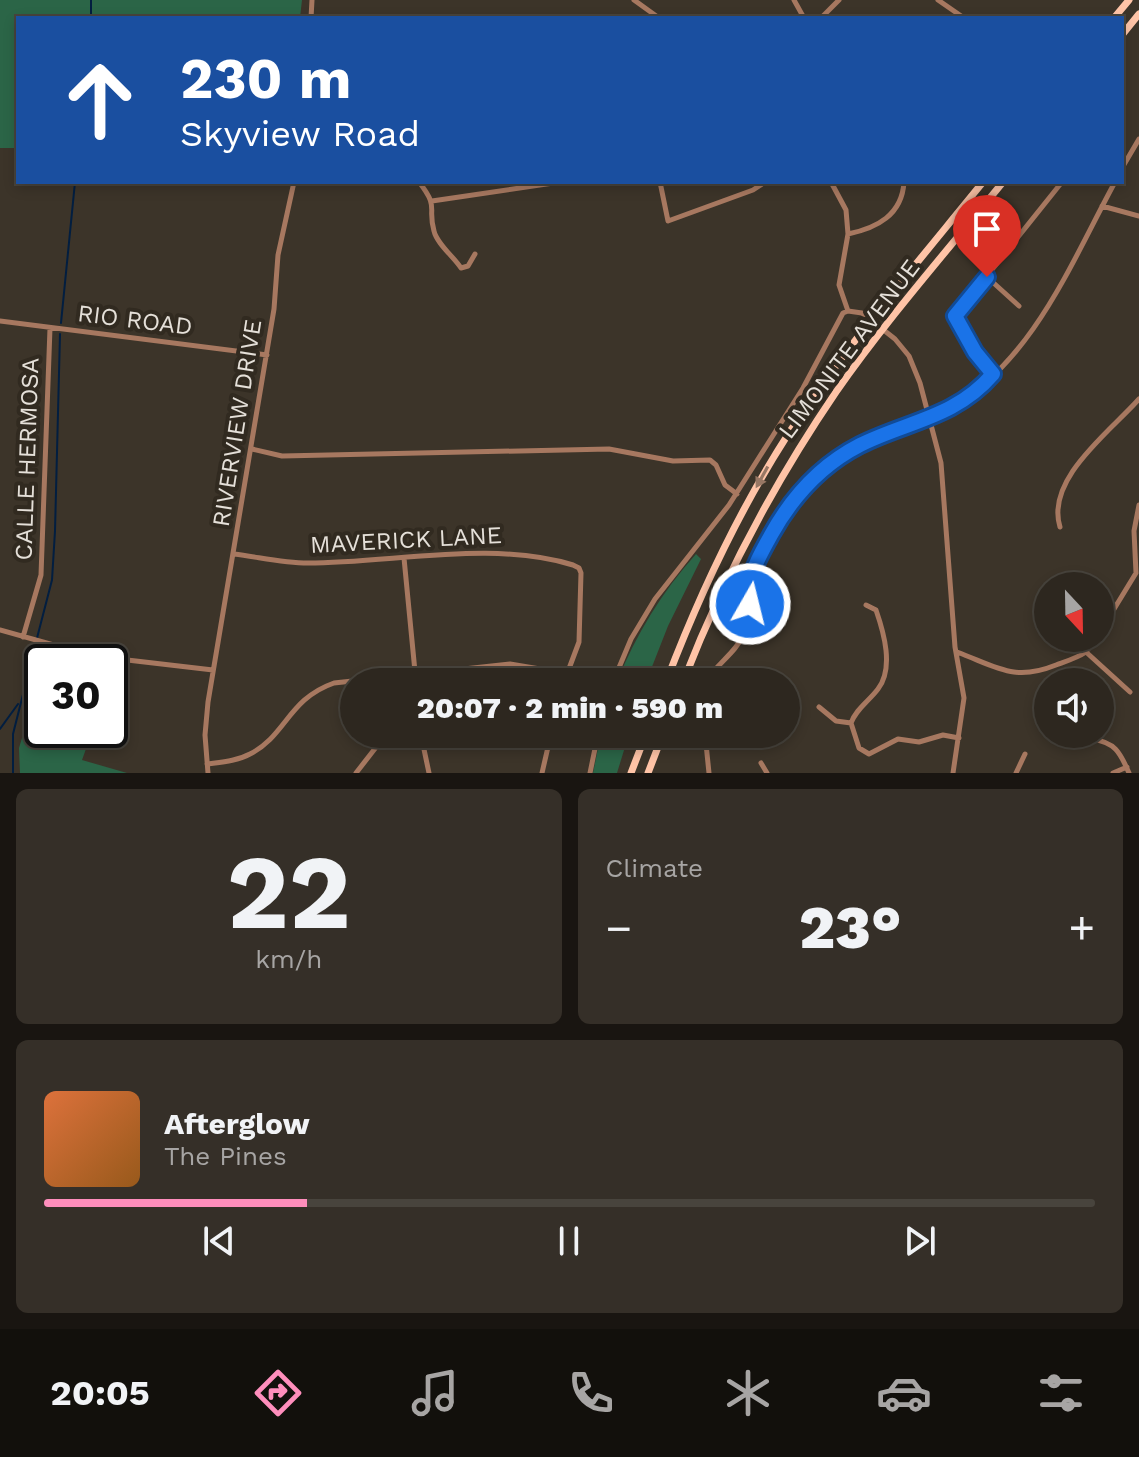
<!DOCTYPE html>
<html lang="en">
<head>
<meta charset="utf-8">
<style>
	body { margin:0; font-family:"Work Sans",sans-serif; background:#352f28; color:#f1f3f6; height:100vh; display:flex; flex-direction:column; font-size:30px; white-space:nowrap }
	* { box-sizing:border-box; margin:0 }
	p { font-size:26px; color:#a7a5a4 }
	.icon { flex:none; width:44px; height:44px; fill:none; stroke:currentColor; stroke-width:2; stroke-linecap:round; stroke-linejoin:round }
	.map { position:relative; height:773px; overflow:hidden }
	.drawer { display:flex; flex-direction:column; gap:16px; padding:16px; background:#191511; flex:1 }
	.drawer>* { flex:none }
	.hud { position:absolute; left:16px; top:16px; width:1108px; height:168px; border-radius:0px; box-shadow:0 4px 12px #0003,0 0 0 2px #48443d; background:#1a4fa0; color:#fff; overflow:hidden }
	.needle { width:52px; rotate:158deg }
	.fabs { position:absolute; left:1034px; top:572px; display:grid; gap:16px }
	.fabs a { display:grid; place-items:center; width:80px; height:80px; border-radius:50%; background:#2d271f; box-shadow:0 4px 12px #0003,0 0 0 2px #48443d; font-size:40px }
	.speed { position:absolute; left:24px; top:644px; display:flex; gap:16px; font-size:40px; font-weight:700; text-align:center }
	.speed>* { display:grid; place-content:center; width:104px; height:104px; border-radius:50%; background:#2d271f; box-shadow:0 4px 12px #0003,0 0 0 2px #48443d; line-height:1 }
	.speed .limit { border:4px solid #111; border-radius:12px; background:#fff; color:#111 }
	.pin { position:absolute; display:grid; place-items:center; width:68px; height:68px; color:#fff; margin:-82px -34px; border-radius:50% 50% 50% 0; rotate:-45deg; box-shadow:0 0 8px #0007 }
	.pin .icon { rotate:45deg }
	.me { position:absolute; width:88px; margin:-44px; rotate:8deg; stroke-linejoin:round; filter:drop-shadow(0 0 6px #0008) }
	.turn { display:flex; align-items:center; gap:28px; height:168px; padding:0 32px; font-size:36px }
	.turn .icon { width:104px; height:104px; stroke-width:2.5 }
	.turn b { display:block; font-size:56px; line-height:68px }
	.big { font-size:60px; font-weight:800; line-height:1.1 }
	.drawer .card { flex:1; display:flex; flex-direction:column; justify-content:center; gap:12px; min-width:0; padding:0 28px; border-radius:12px; background:#352f28 }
	.drawer .dial { align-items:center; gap:0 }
	.dial b { font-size:104px; line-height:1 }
	.song { display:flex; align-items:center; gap:24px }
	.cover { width:96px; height:96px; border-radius:12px; background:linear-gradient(135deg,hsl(20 70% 55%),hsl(30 70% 35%)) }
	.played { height:8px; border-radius:4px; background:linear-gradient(90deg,#fe8ebc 25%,#48443d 25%) }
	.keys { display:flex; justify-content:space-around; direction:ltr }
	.heat { display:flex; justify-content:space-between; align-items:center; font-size:44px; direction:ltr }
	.drawer .tiles { flex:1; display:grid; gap:16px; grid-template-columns:1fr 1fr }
	.card:last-child { grid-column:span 2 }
	.trip { position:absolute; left:340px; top:668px; width:460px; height:80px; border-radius:40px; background:#2d271f; box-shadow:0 4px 12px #0003,0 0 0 2px #48443d; font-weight:800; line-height:80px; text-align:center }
	.tabs { display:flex; height:128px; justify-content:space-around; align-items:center; background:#12100c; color:#a7a5a4 }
	.tabs .icon { width:56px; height:56px }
	.tabs .on { color:#fe8ebc }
	.tabs b { font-size:36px; color:#f1f3f6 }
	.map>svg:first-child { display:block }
	.green { fill:#2b6547 }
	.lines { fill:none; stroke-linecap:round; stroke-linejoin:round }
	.stream { stroke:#021e40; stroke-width:2 }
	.street { stroke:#a77860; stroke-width:5 }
	.primary { stroke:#ffc4a7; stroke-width:7 }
	.oneway { fill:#987764 }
	.route-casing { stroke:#114b97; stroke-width:20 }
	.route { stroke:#1a73e8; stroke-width:14 }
	.labels { text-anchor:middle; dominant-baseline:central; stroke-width:8; stroke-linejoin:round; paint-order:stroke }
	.street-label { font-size:24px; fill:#e5e0d9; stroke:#312a20 }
</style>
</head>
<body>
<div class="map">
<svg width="1139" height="773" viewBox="0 0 1139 773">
	<rect width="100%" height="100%" fill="#3c3429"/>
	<path class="green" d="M0,0H302L300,18H18V148H0Z
		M696,554L701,559L668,626L646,682H617C636,634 662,592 696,554Z
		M28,718L42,722V730H73L91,735L82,760L127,773H20L19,748Z
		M601,734H629L617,773H593Z"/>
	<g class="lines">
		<path class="stream" d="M91,0V18
			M61,323L75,182
			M37,638L52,580L55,531L60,334
			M0,729L18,704
			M13,773V734L36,643"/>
		<path class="street" d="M634,0L659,18
			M794,0L804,18
			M938,0L964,18
			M311,18L312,0
			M821,18L839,0
			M1122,168L1139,139
			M419,182C440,209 427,206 434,231C437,244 454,257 461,268L468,266L475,254
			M660,182L668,221L753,190L765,182
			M831,182L846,210L848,234L839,285L848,311
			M432,201L560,182
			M1102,206L1139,216
			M848,234C877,228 902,215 904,182
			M987,277L1019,306
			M848,311L862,313L895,339L909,356L920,383L941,463L955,647L964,698L953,773
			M0,321L267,355
			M993,374L975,352L955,316L1062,182
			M252,449L282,456L609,449L673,461L710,460L716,465L725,485L737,494
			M1060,527C1045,479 1111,431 1139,399
			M234,554C259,557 282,563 308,563C393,563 492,540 573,565L579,568L581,573L579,642L564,682
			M404,558L416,682
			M866,605L876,610C884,633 894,668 878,689C869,701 856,709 851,723L859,748L869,754L898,739L919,742L943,735L959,738
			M0,630L93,656L213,670
			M1100,632L1136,573L1134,531L1139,505
			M23,637L41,575L50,328
			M957,652C997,667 1014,682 1056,665C1067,661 1077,658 1086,652L1130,692
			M1086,652L1096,638
			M613,682L631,639L655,599L729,505L803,388L843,313L848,311
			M706,682C716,664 735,654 744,634C752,616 746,599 749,581C753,557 789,505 805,487C848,439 897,439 948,410C1033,361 1070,265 1115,182
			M819,707L836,721L851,723
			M705,734L709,773
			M421,735L429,773
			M1091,739C1115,742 1120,752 1129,773
			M761,763L767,773
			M207,764C222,762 237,761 250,754C286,736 288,699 334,683L510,664L540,669L580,682
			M208,773L205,735L208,702L274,309L278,255L294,182
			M356,773L377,746L439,734
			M542,773L551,734
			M590,773L598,734
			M1016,773L1025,754
			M1113,773L1127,767"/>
		<path class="primary" d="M1114,18L1129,0
			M1122,35L1139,14
			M666,682C705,580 753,480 817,392C869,319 927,251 983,182
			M683,682C723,579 774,483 836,392C887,319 947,251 1003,182
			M631,773L646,734
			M648,773L663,734"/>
	</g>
	<defs><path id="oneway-solid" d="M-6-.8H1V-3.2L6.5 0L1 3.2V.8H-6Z" transform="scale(2)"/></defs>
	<use class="oneway" href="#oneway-solid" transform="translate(762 477) rotate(119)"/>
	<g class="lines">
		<defs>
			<path id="route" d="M750,604C748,573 757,561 771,535C792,497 821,465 860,445C908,421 955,418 993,374L975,352L955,316L987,277"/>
		</defs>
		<use href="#route" class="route-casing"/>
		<use href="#route" class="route"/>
	</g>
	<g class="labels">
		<g class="street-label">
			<text transform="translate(135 320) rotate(7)">RIO ROAD</text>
			<text transform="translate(849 349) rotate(-53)">LIMONITE AVENUE</text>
			<text transform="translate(237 423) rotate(-81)">RIVERVIEW DRIVE</text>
			<text transform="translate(27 459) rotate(-88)">CALLE HERMOSA</text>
			<text transform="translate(406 540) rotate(-3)">MAVERICK LANE</text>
		</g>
	</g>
</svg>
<div class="fabs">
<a><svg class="needle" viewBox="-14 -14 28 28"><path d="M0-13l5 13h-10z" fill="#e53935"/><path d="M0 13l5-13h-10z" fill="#a7a5a4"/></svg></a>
<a><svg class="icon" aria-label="sound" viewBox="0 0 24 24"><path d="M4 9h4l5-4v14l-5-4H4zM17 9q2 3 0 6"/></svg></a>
</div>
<div class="speed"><div class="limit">30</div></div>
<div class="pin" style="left:987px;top:277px;background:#d93025"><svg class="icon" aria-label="arrive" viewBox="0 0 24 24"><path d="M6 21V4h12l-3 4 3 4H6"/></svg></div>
<svg class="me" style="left:750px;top:604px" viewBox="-20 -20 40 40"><circle r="17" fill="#1a73e8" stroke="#fff" stroke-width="3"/><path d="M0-11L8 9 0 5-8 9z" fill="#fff"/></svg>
<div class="trip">20:07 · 2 min · 590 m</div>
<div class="hud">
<div class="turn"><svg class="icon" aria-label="ahead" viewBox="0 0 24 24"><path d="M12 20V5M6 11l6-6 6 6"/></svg><div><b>230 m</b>Skyview Road</div></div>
</div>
</div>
<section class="drawer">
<div class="tiles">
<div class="card dial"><b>22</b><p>km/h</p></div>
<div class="card"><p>Climate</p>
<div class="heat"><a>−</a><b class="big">23°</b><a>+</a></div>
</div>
<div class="card">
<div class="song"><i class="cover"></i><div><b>Afterglow</b><p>The Pines</p></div></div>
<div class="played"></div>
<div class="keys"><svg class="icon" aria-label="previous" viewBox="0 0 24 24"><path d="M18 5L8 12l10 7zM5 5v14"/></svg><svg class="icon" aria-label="pause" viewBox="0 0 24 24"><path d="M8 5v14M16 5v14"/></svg><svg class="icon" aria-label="next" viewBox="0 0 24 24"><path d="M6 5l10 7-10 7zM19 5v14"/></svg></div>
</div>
</div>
</section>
<nav class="tabs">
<b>20:05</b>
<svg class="icon on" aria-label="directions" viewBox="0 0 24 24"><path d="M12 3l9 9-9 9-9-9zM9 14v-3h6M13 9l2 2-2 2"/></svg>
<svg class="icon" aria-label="music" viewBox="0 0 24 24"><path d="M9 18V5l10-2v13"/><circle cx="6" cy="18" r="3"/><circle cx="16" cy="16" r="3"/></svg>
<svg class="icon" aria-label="phone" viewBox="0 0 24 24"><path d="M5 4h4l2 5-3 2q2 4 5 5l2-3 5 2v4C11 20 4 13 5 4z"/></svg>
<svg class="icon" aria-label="climate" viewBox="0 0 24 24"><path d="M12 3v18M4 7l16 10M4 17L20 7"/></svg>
<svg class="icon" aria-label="car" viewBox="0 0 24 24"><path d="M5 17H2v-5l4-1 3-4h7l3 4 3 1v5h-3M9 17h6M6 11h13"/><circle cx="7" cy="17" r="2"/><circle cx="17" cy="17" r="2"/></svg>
<svg class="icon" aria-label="filters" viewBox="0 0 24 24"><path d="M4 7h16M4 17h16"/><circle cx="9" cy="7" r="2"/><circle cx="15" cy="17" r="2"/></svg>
</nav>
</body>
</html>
